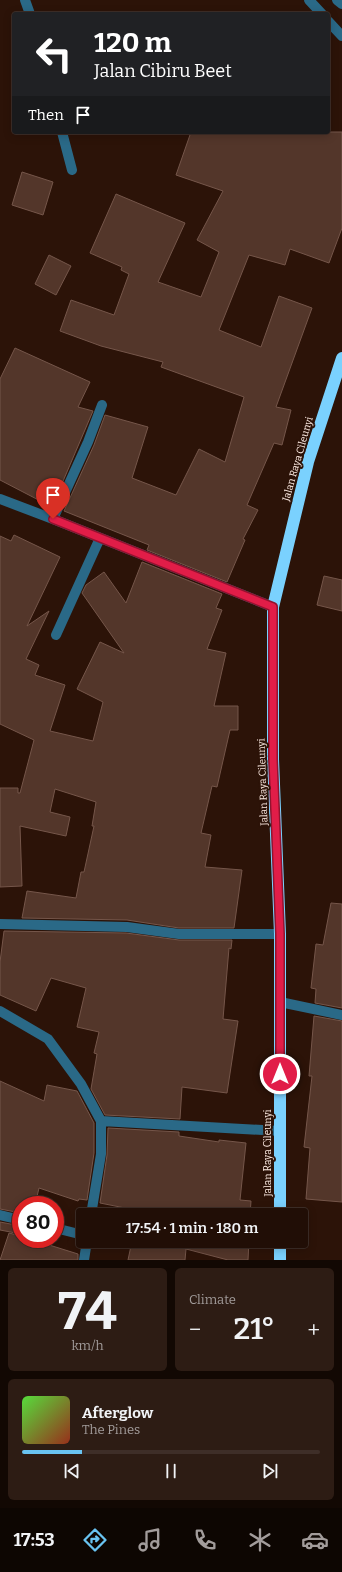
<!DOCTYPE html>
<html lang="en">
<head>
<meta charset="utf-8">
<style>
	body { margin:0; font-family:Bitter,serif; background:#2d1c14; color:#f1f3f6; height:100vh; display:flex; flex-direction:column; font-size:15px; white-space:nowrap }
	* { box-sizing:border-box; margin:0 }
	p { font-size:13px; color:#a29c9b }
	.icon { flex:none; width:22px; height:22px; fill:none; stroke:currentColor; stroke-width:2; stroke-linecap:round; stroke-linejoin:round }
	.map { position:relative; height:1260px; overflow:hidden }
	.drawer { display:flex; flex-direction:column; gap:8px; padding:8px; background:#120803; flex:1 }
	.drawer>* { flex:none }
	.hud { position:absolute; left:12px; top:12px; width:318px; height:122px; border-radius:4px; box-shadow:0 2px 10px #0003,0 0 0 1px #3e2e28; background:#202124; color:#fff; overflow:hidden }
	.speed { position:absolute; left:12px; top:1196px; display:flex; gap:8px; font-size:20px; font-weight:700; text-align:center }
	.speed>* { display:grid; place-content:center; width:52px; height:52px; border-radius:50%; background:#210e06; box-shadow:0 2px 10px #0003,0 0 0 1px #3e2e28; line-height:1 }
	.speed .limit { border:6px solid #d22; background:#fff; color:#111 }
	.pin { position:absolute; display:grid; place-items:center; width:34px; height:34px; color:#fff; margin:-41px -17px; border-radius:50% 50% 50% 0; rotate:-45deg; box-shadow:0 0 4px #0007 }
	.pin .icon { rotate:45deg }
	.me { position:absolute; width:44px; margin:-22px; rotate:0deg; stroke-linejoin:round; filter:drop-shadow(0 0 3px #0008) }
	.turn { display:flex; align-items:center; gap:14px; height:84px; padding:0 16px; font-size:18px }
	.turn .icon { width:52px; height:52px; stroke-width:2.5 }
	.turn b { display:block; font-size:28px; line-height:34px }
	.then { display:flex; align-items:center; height:38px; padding:0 16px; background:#0003; gap:8px; font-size:15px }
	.big { font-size:30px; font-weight:600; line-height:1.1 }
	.drawer .widget { flex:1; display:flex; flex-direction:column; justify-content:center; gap:6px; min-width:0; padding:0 14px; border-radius:6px; background:#2d1c14 }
	.drawer .dial { align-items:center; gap:0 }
	.dial b { font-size:52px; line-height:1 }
	.song { display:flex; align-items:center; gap:12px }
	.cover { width:48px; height:48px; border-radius:6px; background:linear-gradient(135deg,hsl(110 70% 55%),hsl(10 70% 35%)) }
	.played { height:4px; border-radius:2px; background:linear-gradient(90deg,#69c3f1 20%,#3e2e28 20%) }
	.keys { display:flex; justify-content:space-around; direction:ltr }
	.heat { display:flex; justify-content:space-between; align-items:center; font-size:22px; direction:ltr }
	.drawer .tiles { flex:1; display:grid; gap:8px; grid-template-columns:1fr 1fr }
	.widget:last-child { grid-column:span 2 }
	.trip { position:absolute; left:76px; top:1208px; width:232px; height:40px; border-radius:4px; background:#210e06; box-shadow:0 2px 10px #0003,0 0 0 1px #3e2e28; font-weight:600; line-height:40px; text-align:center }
	.tab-bar { display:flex; height:64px; justify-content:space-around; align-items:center; background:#0d0602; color:#a29c9b }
	.tab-bar .icon { width:28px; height:28px }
	.tab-bar .active { color:#69c3f1 }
	.tab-bar b { font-size:18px; color:#f1f3f6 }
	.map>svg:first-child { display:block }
	.building { fill:#53362a; stroke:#75564a }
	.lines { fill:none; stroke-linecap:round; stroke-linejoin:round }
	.minor { stroke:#2a6987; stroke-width:10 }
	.highway { stroke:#7ad1fe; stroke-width:12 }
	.route-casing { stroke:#92132f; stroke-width:10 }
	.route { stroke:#e11d48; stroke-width:7 }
	.labels { text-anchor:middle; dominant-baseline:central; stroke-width:4; stroke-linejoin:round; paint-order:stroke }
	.street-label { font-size:10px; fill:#feece4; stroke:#2c1308 }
</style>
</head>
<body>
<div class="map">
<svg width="342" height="1260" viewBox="0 0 342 1260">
	<rect width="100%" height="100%" fill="#2c1308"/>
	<path class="building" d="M191,132H342V228L329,263L290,249L285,265L249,255L219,330L261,347L279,296L312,308L276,407L291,410L282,445L274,443L247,505L258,510L243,539L245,540L227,582L147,550L149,545L64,511L94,445L105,415L148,427L132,478L176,495L199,449L225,462L244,397L161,367L163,362L101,346L60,331L71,300L114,315L129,274L121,270L122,267L90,253L116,194L185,223L158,282L201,297L219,252L197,240L223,191L176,175Z
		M22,172L53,182L43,215L12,205Z
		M49,255L71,266L56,295L35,284Z
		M15,348L90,382L78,407L93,411L52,507L0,480V379Z
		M14,535L60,557L27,626L49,611L26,659L39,665L35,675L65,685L50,731L93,741L103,702L77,689L100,642L124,653L82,593L86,585L104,572L126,603L142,562L222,594L216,608L222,610L207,649L226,653L214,706H238V730H230L217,787L212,786L201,833L211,835L205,867L242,870L234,928H179L127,920L22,918L27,891L76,898L81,872H84L94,826H92L96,802L55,789L50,812L70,817L66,836L20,826L22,886L0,887V788H18V793H20L34,740L0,724V536L11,541Z
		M324,576L342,580V611L317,605Z
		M331,903L342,904V1008L315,1003L316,989L311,988L316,944L323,945Z
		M4,931L126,933L179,940H232L231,949L229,948L223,1019L238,1021L227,1093L182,1087L180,1119L105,1115L91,1089L97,1054L94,1053L99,1032L77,1027L86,988L51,978L36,1011L0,995V962Z
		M314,1016L342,1021V1202L306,1199L310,1148L304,1147L312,1076H309Z
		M0,1081L44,1101L47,1085L77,1091L94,1123V1153L87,1200L79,1199L78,1201L39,1188L35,1205H21V1213L0,1209Z
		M108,1128L179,1132V1136L219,1142V1140L246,1143L240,1200L251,1201L250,1215H129L130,1209L100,1203L107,1155Z
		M0,1222L21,1226V1234L0,1230Z
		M9,1233L21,1236V1239H30L78,1254V1260H0Z
		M132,1241H249L248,1260H228L186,1249L185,1260H128Z"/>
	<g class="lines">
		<path class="minor" d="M25,0L30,14
			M309,0L322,14
			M337,0L342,4
			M328,21L342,36
			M62,132L72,170
			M0,499L53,519L273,607
			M53,519L88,442L102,405
			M56,635L100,538
			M0,924L127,927L179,934H280
			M280,1002L342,1015
			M0,1011L48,1039L81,1084L101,1121L280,1131
			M0,1215L21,1220
			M91,1215L101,1154V1121
			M55,1228L83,1235
			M84,1260L87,1241"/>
		<path class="highway" d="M280,1215V934L273,759V607L308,462L342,358
			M280,1260V1241"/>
	</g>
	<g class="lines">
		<defs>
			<path id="route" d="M53,519L273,607V759L280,934V1074"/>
		</defs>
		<use href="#route" class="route-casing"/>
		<use href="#route" class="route"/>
	</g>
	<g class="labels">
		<g class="street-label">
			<text transform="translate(298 459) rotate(-74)">Jalan Raya Cileunyi</text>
			<text transform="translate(263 782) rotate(-92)">Jalan Raya Cileunyi</text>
			<text transform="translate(268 1153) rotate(-90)">Jalan Raya Cileunyi</text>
		</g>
	</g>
</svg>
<div class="speed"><div class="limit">80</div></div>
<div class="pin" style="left:53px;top:519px;background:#d93025"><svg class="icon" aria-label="arrive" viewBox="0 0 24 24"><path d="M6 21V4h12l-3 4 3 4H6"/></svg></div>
<svg class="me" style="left:280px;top:1074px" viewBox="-20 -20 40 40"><circle r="17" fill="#e11d48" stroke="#fff" stroke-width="3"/><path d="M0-11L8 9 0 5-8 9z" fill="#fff"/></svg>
<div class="trip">17:54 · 1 min · 180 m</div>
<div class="hud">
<div class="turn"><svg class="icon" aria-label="left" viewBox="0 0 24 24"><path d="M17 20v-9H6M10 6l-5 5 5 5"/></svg><div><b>120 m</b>Jalan Cibiru Beet</div></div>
<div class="then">Then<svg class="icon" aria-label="arrive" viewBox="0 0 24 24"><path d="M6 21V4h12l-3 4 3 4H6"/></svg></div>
</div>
</div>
<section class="drawer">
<div class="tiles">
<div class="widget dial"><b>74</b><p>km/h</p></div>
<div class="widget"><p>Climate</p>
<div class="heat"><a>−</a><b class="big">21°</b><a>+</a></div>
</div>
<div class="widget">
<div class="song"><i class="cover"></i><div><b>Afterglow</b><p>The Pines</p></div></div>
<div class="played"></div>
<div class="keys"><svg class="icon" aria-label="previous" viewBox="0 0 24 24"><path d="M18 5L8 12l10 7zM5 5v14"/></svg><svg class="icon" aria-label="pause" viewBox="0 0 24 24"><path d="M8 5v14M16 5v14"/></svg><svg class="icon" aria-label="next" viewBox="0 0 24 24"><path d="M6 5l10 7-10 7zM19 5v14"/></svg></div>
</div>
</div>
</section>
<nav class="tab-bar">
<b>17:53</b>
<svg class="icon active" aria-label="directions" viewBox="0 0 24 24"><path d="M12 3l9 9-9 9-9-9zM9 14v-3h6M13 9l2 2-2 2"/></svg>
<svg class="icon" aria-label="music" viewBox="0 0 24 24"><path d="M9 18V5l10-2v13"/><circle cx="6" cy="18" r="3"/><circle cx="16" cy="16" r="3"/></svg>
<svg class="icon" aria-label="phone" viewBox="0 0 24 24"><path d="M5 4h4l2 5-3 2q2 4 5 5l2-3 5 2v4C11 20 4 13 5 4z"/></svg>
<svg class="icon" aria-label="climate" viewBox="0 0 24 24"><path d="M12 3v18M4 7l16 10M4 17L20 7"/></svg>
<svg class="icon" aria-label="car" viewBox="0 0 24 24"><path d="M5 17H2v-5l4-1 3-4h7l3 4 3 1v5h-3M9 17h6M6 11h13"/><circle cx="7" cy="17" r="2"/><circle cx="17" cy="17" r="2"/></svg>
</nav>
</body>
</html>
